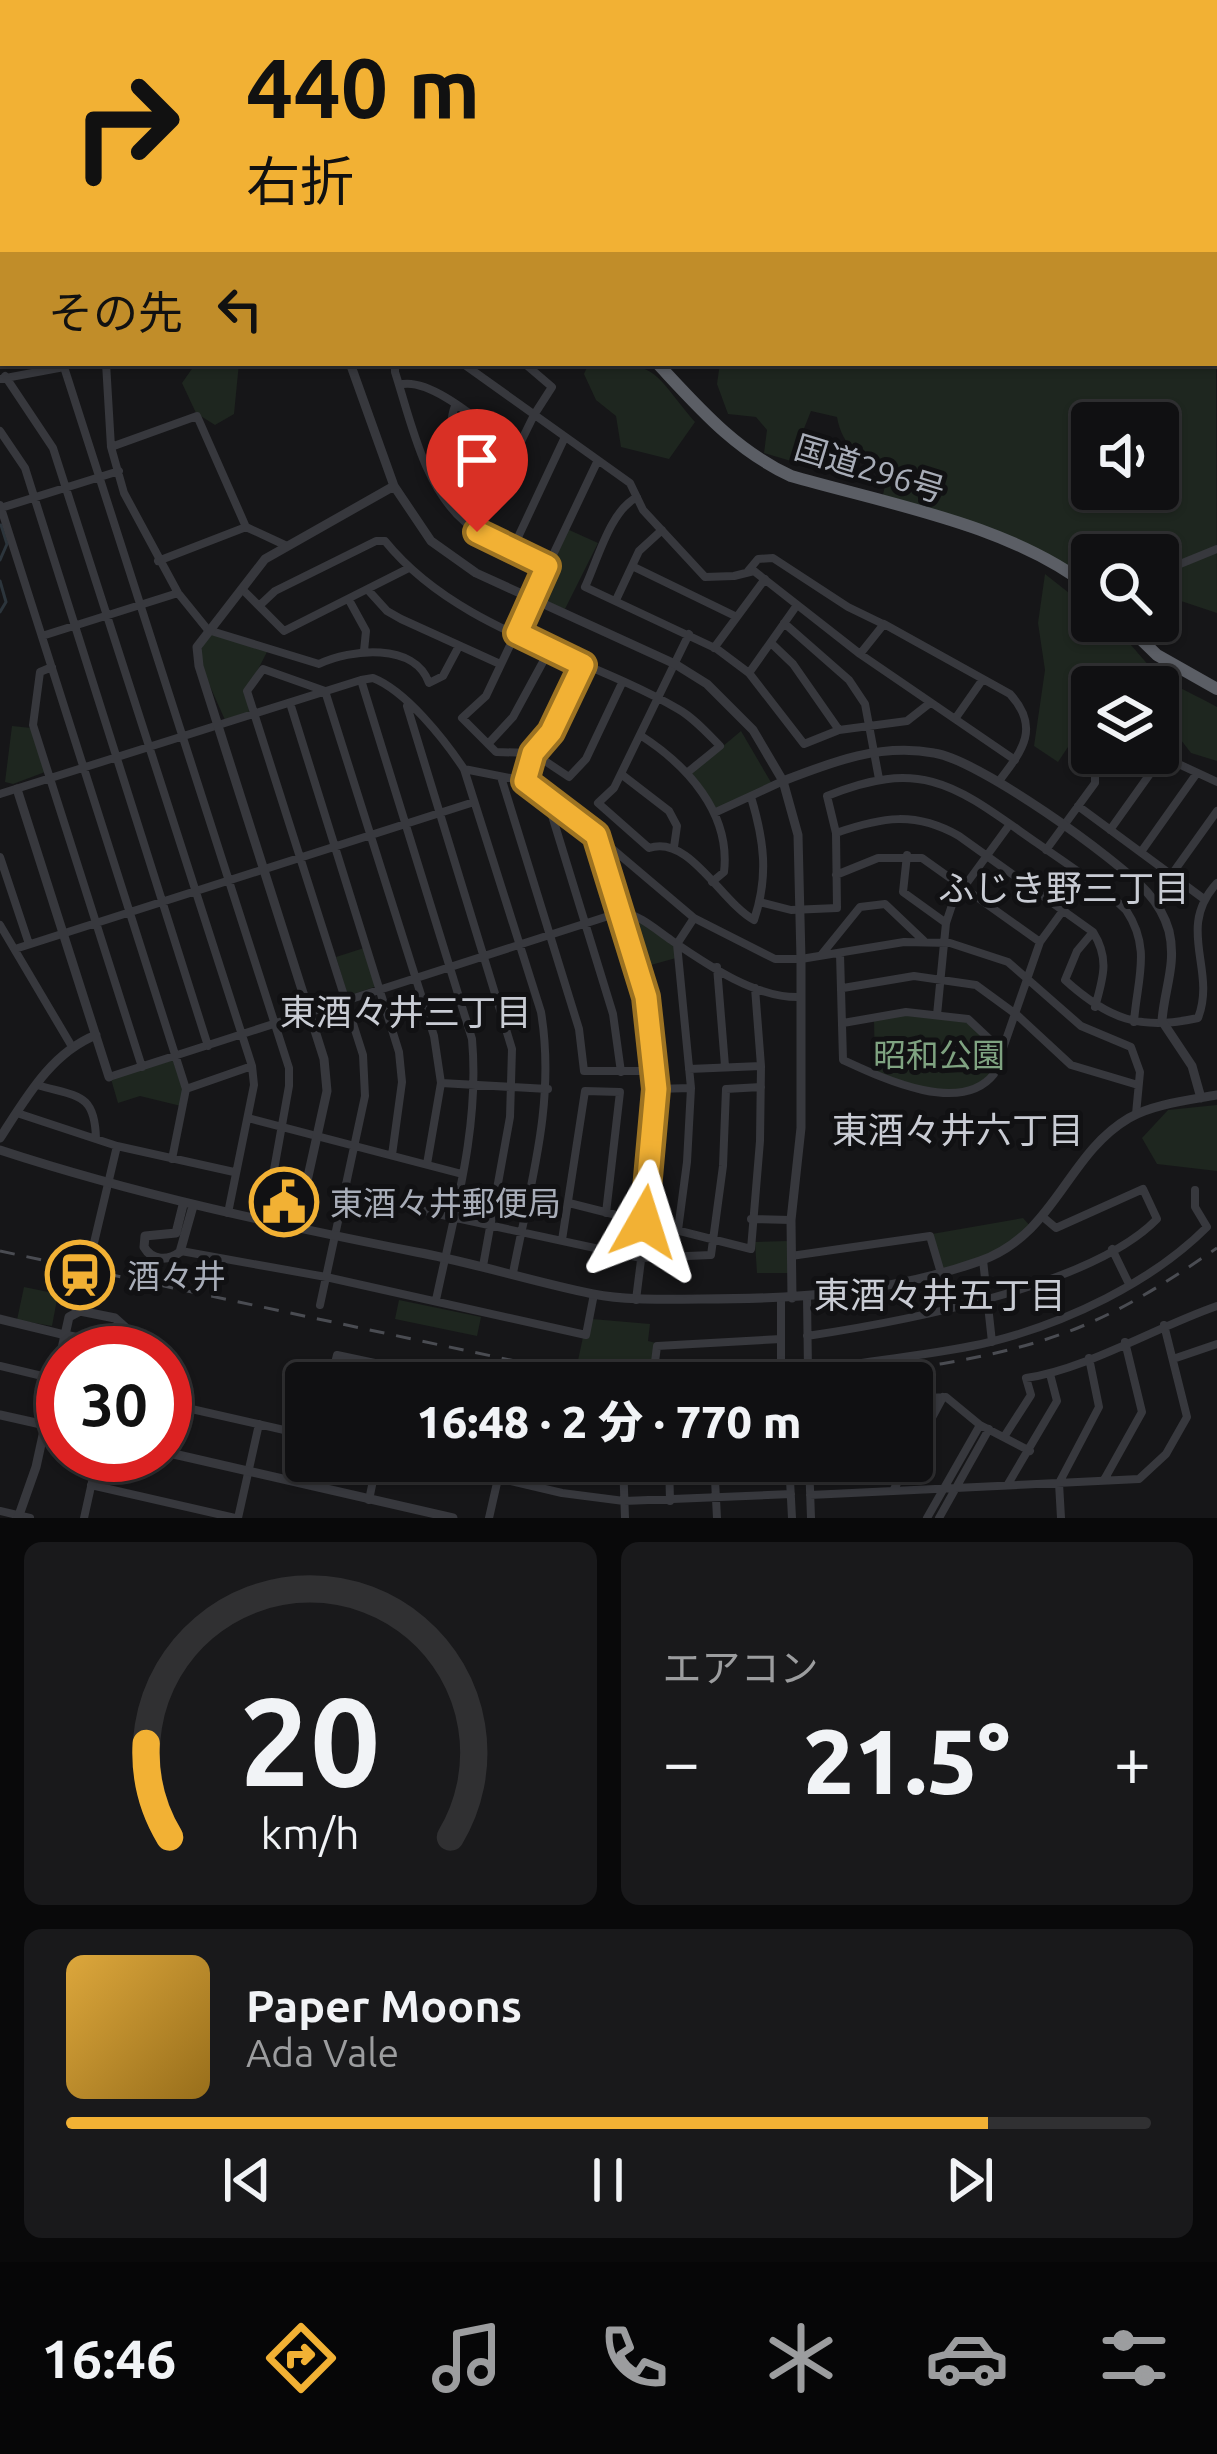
<!DOCTYPE html>
<html lang="ja">
<head>
<meta charset="utf-8">
<style>
	body { margin:0; font-family:Ubuntu,"Noto Sans JP",sans-serif; background:#19191b; color:#f1f3f6; height:100vh; display:flex; flex-direction:column; font-size:45px; white-space:nowrap }
	* { box-sizing:border-box; margin:0 }
	p { font-size:39px; color:#9c9d9f }
	.icon { flex:none; width:66px; height:66px; fill:none; stroke:currentColor; stroke-width:2; stroke-linecap:round; stroke-linejoin:round }
	.map { position:relative; height:1518px; overflow:hidden }
	.side { display:flex; flex-direction:column; gap:24px; padding:24px; background:#09090a; flex:1 }
	.side>* { flex:none }
	.hud { position:absolute; left:0px; top:0px; width:1218px; height:366px; box-shadow:0 3px 9px #0004,0 0 0 3px #303032; background:#f2b134; color:#111; overflow:hidden }
	.fabs { position:absolute; left:1071px; top:402px; display:grid; gap:24px }
	.fabs a { display:grid; place-items:center; width:108px; height:108px; border-radius:12px; background:#101012; box-shadow:0 3px 9px #0004,0 0 0 3px #303032; font-size:60px }
	.speed { position:absolute; left:36px; top:1326px; display:flex; gap:24px; font-size:60px; font-weight:700; text-align:center }
	.speed>* { display:grid; place-content:center; width:156px; height:156px; border-radius:50%; background:#101012; box-shadow:0 3px 9px #0004,0 0 0 3px #303032; line-height:1 }
	.speed .limit { border:18px solid #d22; background:#fff; color:#111 }
	.pin { position:absolute; display:grid; place-items:center; width:102px; height:102px; color:#fff; margin:-123px -51px; border-radius:50% 50% 50% 0; rotate:-45deg; box-shadow:0 0 12px #0007 }
	.pin .icon { rotate:45deg }
	.me { position:absolute; width:132px; margin:-66px; rotate:6deg; stroke-linejoin:round; filter:drop-shadow(0 0 9px #0008) }
	.turn { display:flex; align-items:center; gap:42px; height:252px; padding:0 48px; font-size:54px }
	.turn .icon { width:156px; height:156px; stroke-width:2.5 }
	.turn b { display:block; font-size:84px; line-height:102px }
	.then { display:flex; align-items:center; height:114px; padding:0 48px; background:#0003; gap:24px; font-size:45px }
	.big { font-size:90px; font-weight:800; line-height:1.1 }
	.side .card { flex:1; display:flex; flex-direction:column; justify-content:center; gap:18px; min-width:0; padding:0 42px; border-radius:18px; background:#19191b }
	.side .dial { align-items:center; gap:0 }
	.dial svg { height:312px; overflow:visible; fill:none; stroke:#303032; stroke-width:7; stroke-linecap:round; text-anchor:middle }
	.dial text { fill:#f1f3f6; stroke:none }
	.song { display:flex; align-items:center; gap:36px }
	.cover { width:144px; height:144px; border-radius:18px; background:linear-gradient(135deg,hsl(40 70% 55%),hsl(40 70% 35%)) }
	.played { height:12px; border-radius:6px; background:linear-gradient(90deg,#f2b134 85%,#303032 85%) }
	.keys { display:flex; justify-content:space-around; direction:ltr }
	.heat { display:flex; justify-content:space-between; align-items:center; font-size:66px; direction:ltr }
	.side .tiles { flex:1; display:grid; gap:24px; grid-template-columns:1fr 1fr }
	.card:last-child { grid-column:span 2 }
	.trip { position:absolute; left:285px; top:1362px; width:648px; height:120px; border-radius:12px; background:#101012; box-shadow:0 3px 9px #0004,0 0 0 3px #303032; font-weight:800; line-height:120px; text-align:center }
	.dock { display:flex; height:192px; justify-content:space-around; align-items:center; background:#060607; color:#9c9d9f }
	.dock .icon { width:84px; height:84px }
	.dock .selected { color:#f2b134 }
	.dock b { font-size:54px; color:#f1f3f6 }
	.map>svg:first-child { display:block }
	.green { fill:#1e261f; fill-rule:evenodd }
	.lines { fill:none; stroke-linecap:round; stroke-linejoin:round }
	.stream { stroke:#2c353c; stroke-width:3 }
	.minor { stroke:#37383d; stroke-width:8 }
	.tertiary { stroke:#37383d; stroke-width:9 }
	.trunk { stroke:#5b5e65; stroke-width:12 }
	.rail { stroke:#4a4c52; stroke-width:3; stroke-dasharray:15 12; stroke-linecap:butt }
	.route-casing { stroke:#9d7322; stroke-width:30 }
	.route { stroke:#f2b134; stroke-width:21 }
	.labels { text-anchor:middle; dominant-baseline:central; stroke-width:10; stroke-linejoin:round; paint-order:stroke }
	.street-label { font-size:33px; fill:#a8adb8; stroke:#111113 }
	.park-label { font-size:33px; fill:#7fa381; stroke:#111113 }
	.poi-label { font-size:33px; fill:#a8adb8; stroke:#111113; text-anchor:start }
	.neighbourhood-label { font-size:36px; fill:#c9ccd4; stroke:#111113 }
</style>
</head>
<body>
<div class="map">
<svg width="1217" height="1518" viewBox="0 0 1217 1518">
	<rect width="100%" height="100%" fill="#161618"/>
	<path class="green" d="M1215,56L1217,613L1163,595L1158,587V555H1092V584L1078,574L883,495L888,471C863,462 842,447 837,417L811,411L791,461L764,453L767,430L756,417L728,414L717,384L720,363H1215ZM1092,423H1158V489H1092Z
		M196,363H239L234,414L215,425L196,413L182,383Z
		M589,363C660,363 651,370 695,422L669,459L621,447L616,416L596,400L584,374Z
		M567,529L598,543L565,609L535,597Z
		M1045,574L1092,611V621C1120,621 1137,657 1158,674C1175,687 1198,696 1217,707V761L1191,753L1174,731L1158,730V687H1092V735L1072,741L1058,762L1034,746L1045,670L1038,623Z
		M208,630L269,648L247,691L249,712L225,720L198,659Z
		M12,726L31,728L45,772L13,784L5,782Z
		M741,731L772,784L715,810L691,773Z
		M633,915L676,945V958L640,968L627,916Z
		M364,948L377,986L348,996L336,957Z
		M906,1014L966,1022L1000,1052C996,1064 992,1079 980,1085C949,1101 904,1082 875,1071L874,1020Z
		M173,1060L183,1090L181,1106L140,1096L118,1103L111,1079Z
		M1217,1105V1171L1157,1164L1142,1138L1168,1110Z
		M1023,1218L1031,1227L1000,1250L943,1270L932,1234Z
		M788,1241L789,1273H757L755,1242Z
		M24,1287L58,1294L52,1326L17,1320Z
		M399,1300L481,1317L477,1336L395,1319Z
		M592,1319L650,1324L648,1341L656,1343L650,1379L577,1365L583,1337Z
		M341,1360L461,1383H336Z"/>
	<g class="lines">
		<path class="stream" d="M0,560L7,544L1,525
			M0,581L6,602L0,612"/>
		<path class="minor" d="M178,0V3
			M842,0L852,3
			M638,3L642,0
			M877,3L891,0
			M0,276L3,277
			M0,327L3,323
			M106,363L111,447L124,493L178,593L208,630L319,664C350,649 415,642 429,683L443,676L459,646
			M395,363V372C411,422 424,487 465,522C489,542 519,554 547,566
			M462,363L630,483L643,510L705,577L734,576L754,571L860,654L1015,760
			M5,376L53,448L252,1066L254,1085L228,1213
			M0,379L64,367L289,1068V1086L265,1220
			M399,385C431,375 489,430 517,450
			M455,406C442,438 470,478 493,499
			M0,431L25,468L208,1046
			M111,447L197,416L246,527L287,546
			M598,460L486,696L462,718L496,752L533,753L569,777L586,759L622,683
			M637,497C610,511 598,559 585,587L717,649L749,673L804,744L839,730L907,721L930,703
			M0,505L186,1089L172,1159
			M1,508L119,471
			M477,531L534,415L552,387L524,363
			M512,550L565,437
			M158,561L246,527
			M632,566L737,617
			M748,571L758,559L773,558L848,607L883,624
			M1158,573L1217,549
			M242,589L284,631L407,569
			M368,590L387,611L401,619L500,664
			M349,600L366,631L364,651
			M616,600L639,551L662,530
			M259,606L275,591L376,541H385C458,631 581,653 678,709C694,718 707,733 720,746L688,772
			M784,623L849,680L865,704L879,779
			M689,634L614,788L598,803L649,848C689,834 721,902 754,920C769,876 764,840 751,797
			M42,636L178,593
			M771,643L793,664L839,730
			M714,648L765,579
			M860,654L884,624L1010,694C1041,728 1022,751 999,781
			M52,667L40,672L33,725L142,1067
			M749,673L797,605
			M361,680L472,1039C480,1128 454,1214 436,1300
			M290,703L399,1052L402,1082L392,1155
			M407,706L512,1049L510,1117L483,1266
			M955,719L983,679
			M640,735C687,765 731,813 724,872L712,882
			M488,744L513,717L550,649
			M1155,753L1217,782
			M464,769L525,781L596,835L694,918L775,959H801L904,942L950,943L1008,962L1081,1026L1131,1047L1140,1072L1136,1114
			M621,774L669,811L677,826L674,847
			M501,777L579,1029L584,1071H654
			M525,781L533,753L551,732L583,665
			M0,794L361,680L373,678C406,691 444,739 464,769L541,1012C556,1102 530,1185 513,1273
			M546,796L613,1014L621,1072
			M1078,806L1204,899
			M714,813L783,781
			M1110,830L1162,757
			M836,833C882,817 915,811 959,836L1093,932C1110,959 1103,978 1095,1007
			M597,836C616,897 642,960 651,1023C663,1114 647,1209 636,1300
			M1046,850L1095,783V753
			M1141,852L1197,773
			M907,855L903,892L946,923
			M0,857L29,944
			M1172,874L1217,811
			M836,875L878,858H922L1040,942
			M760,902L791,910L837,908L836,833L827,796C925,756 958,788 1037,843C1067,864 1100,885 1126,910C1152,949 1137,979 1134,1022
			M0,925L71,1045
			M1093,932L1077,951L1065,980C1108,1019 1140,1031 1198,1018C1217,969 1175,929 1217,883
			M15,949L474,802
			M822,954L860,907L885,904L924,941
			M840,954L843,1060C882,1078 961,1116 994,1074L1040,942L1086,879
			M717,967L725,1066
			M843,988L914,976L976,985L1017,1015L1071,1065L1138,1085
			M937,1015L946,923L953,902L1010,824
			M843,1023L906,1012L968,1019L1002,1051
			M689,1069L761,1066
			M109,1077L621,912C640,915 655,929 671,940C706,964 756,999 801,997
			M441,1083L548,1089
			M37,1085C77,1097 95,1092 96,1139
			M186,1089L252,1066
			M656,1089L691,1088
			M17,1113L117,1146L234,1172
			M248,1118L462,1174
			M345,1194L641,1258L711,1255L723,1166L726,1089L761,1087
			M569,1203L751,1249L760,1141L761,1066L755,988
			M751,1219L791,1220
			M678,1230L687,1162L691,1088L677,944L694,918
			M562,1240L585,1091L620,1092L606,1213
			M93,1247L117,1146
			M1112,1249L1129,1284
			M181,1251L326,1277L586,1335L594,1294
			M791,1256L930,1236L941,1273
			M983,1260L992,1342
			M807,1297L808,1371
			M781,1299V1375
			M320,1305L365,1096L363,1055L247,691L263,669L325,691L434,1036L441,1083L427,1164
			M807,1336C900,1322 1091,1287 1157,1219L1143,1189L1056,1228L1043,1217
			M781,1339L657,1346L653,1378C722,1385 786,1375 854,1364C899,1357 945,1353 990,1342C1066,1323 1151,1283 1207,1227L1195,1207V1190
			M122,1343L138,1353
			M1173,1359L1217,1344
			M0,1366L63,1381
			M330,1383L337,1355L469,1383
			M912,1399L946,1397L980,1425L1030,1451
			M165,1403L306,1435
			M1004,1437L1031,1395L1026,1378C1087,1369 1156,1327 1217,1306
			M912,1455L943,1397
			M425,1461L562,1493L624,1501L791,1494
			M623,1461L625,1518
			M669,1461L670,1501
			M714,1461L717,1518
			M789,1461L792,1518
			M809,1461L811,1518
			M714,1463L736,1461
			M1104,1480L1142,1412L1125,1342
			M1008,1484L1057,1401L1050,1374
			M91,1485L235,1518
			M894,1489L909,1461
			M810,1495L1139,1479L1166,1454L1187,1417L1164,1325
			M369,1500L377,1461
			M0,1511L30,1518
			M84,1518L98,1455
			M238,1518L259,1424
			M489,1518L502,1461
			M927,1518L980,1425
			M939,1518L989,1429
			M1061,1518L1059,1483L1099,1407L1089,1358"/>
		<path class="tertiary" d="M350,363L394,486L431,541L476,573L675,664L707,684L753,730L783,781L798,835L801,959V1128L791,1220L792,1298
			M783,781C832,762 880,743 934,753C979,760 1115,857 1147,892C1157,903 1165,917 1169,931C1177,964 1164,990 1162,1021L1192,1066L1201,1098
			M17,789L109,1077
			M0,1138C26,1098 51,1053 96,1035
			M0,1150C137,1195 275,1224 416,1252C475,1263 534,1282 593,1294C629,1301 666,1299 702,1299C797,1299 890,1293 980,1261C1056,1234 1066,1155 1129,1118C1153,1104 1190,1100 1217,1095
			M183,1205L176,1233L145,1236L144,1247C152,1261 168,1261 180,1252L193,1206
			M297,1226L327,1091L324,1059L199,666L197,647L265,559L394,486
			M80,1311L115,1318L125,1327V1338L111,1345L65,1335L69,1317Z
			M0,1319L65,1335L36,1467L18,1518
			M0,1415L63,1429
			M165,1452L453,1518"/>
		<path class="trunk" d="M0,97L3,98
			M657,363C699,408 735,450 791,476C888,504 1012,525 1092,589
			M1122,621L1157,655L1217,689"/>
		<path class="rail" d="M0,1251L618,1383
			M806,1383C896,1370 994,1362 1080,1327C1129,1307 1173,1278 1217,1248"/>
	</g>
	<g class="lines">
		<defs>
			<path id="route" d="M477,532L547,566L517,633L583,665L551,732L533,753L525,781L596,835L646,997L656,1089L644,1222"/>
		</defs>
		<use href="#route" class="route-casing"/>
		<use href="#route" class="route"/>
	</g>
	<defs>
		<symbol id="civic-ring" viewBox="-11 -11 22 22"><circle r="9.5" fill="#111113" stroke="#f2b134" stroke-width="1.5"/><path d="M-.6-6.5H3V-4.5H.6V-3L4-1V1h2V6H-6V1h2V-1L-.6-3ZM-1.2 2.5V6h2.4V2.5Z" fill="#f2b134"/></symbol>
		<symbol id="station-ring" viewBox="-11 -11 22 22"><circle r="9.5" fill="#111113" stroke="#f2b134" stroke-width="1.5"/><path d="M-3-6H3Q5-6 5-4V2Q5 4 3 4L4.5 6H3L1.5 4h-3L-3 6H-4.5L-3 4Q-5 4-5 2V-4Q-5-6-3-6ZM-3.5-4v3h7v-3ZM-3.5 1v1.5H-2V1ZM2 1v1.5H3.5V1Z" fill="#f2b134"/></symbol>
	</defs>
	<g fill-rule="evenodd">
		<use href="#civic-ring" x="246" y="1164" width="76" height="76"/>
		<use href="#station-ring" x="42" y="1237" width="76" height="76"/>
	</g>
	<g class="labels">
		<g class="street-label">
			<text transform="translate(870 468) rotate(17)">国道296号</text>
		</g>
		<g class="park-label">
			<text x="939" y="1054">昭和公園</text>
		</g>
		<g class="poi-label">
			<text x="330" y="1202">東酒々井郵便局</text>
			<text x="127" y="1275">酒々井</text>
		</g>
		<g class="neighbourhood-label">
			<text x="1064" y="887">ふじき野三丁目</text>
			<text x="406" y="1011">東酒々井三丁目</text>
			<text x="958" y="1129">東酒々井六丁目</text>
			<text x="940" y="1294">東酒々井五丁目</text>
		</g>
	</g>
</svg>
<div class="fabs">
<a><svg class="icon" aria-label="sound" viewBox="0 0 24 24"><path d="M4 9h4l5-4v14l-5-4H4zM17 9q2 3 0 6"/></svg></a>
<a><svg class="icon" aria-label="search" viewBox="0 0 24 24"><circle cx="10" cy="10" r="6"/><path d="M15 15l6 6"/></svg></a>
<a><svg class="icon" aria-label="layers" viewBox="0 0 24 24"><path d="M12 4l9 5-9 5-9-5zM3 14l9 5 9-5"/></svg></a>
</div>
<div class="speed"><div class="limit">30</div></div>
<div class="pin" style="left:477px;top:532px;background:#d93025"><svg class="icon" aria-label="arrive" viewBox="0 0 24 24"><path d="M6 21V4h12l-3 4 3 4H6"/></svg></div>
<svg class="me" style="left:644px;top:1222px" viewBox="-20 -20 40 40"><path d="M0-17L14 15 0 8-14 15z" fill="#f2b134" stroke="#fff" stroke-width="4"/></svg>
<div class="trip">16:48 · 2 分 · 770 m</div>
<div class="hud">
<div class="turn"><svg class="icon" aria-label="right" viewBox="0 0 24 24"><path d="M7 20v-9h11M14 6l5 5-5 5"/></svg><div><b>440 m</b>右折</div></div>
<div class="then">その先<svg class="icon" aria-label="left" viewBox="0 0 24 24"><path d="M17 20v-9H6M10 6l-5 5 5 5"/></svg></div>
</div>
</div>
<section class="side">
<div class="tiles">
<div class="card dial"><svg viewBox="0 0 100 80">
<path d="M14 69A42 42 0 1 1 86 69"/>
<path d="M14 69A42 42 0 0 1 8 45" stroke="#f2b134"/>
<text x="50" y="56" font-size="32" font-weight="700">20</text>
<text x="50" y="72" font-size="11">km/h</text>
</svg></div>
<div class="card"><p>エアコン</p>
<div class="heat"><a>−</a><b class="big">21.5°</b><a>+</a></div>
</div>
<div class="card">
<div class="song"><i class="cover"></i><div><b>Paper Moons</b><p>Ada Vale</p></div></div>
<div class="played"></div>
<div class="keys"><svg class="icon" aria-label="previous" viewBox="0 0 24 24"><path d="M18 5L8 12l10 7zM5 5v14"/></svg><svg class="icon" aria-label="pause" viewBox="0 0 24 24"><path d="M8 5v14M16 5v14"/></svg><svg class="icon" aria-label="next" viewBox="0 0 24 24"><path d="M6 5l10 7-10 7zM19 5v14"/></svg></div>
</div>
</div>
</section>
<nav class="dock">
<b>16:46</b>
<svg class="icon selected" aria-label="directions" viewBox="0 0 24 24"><path d="M12 3l9 9-9 9-9-9zM9 14v-3h6M13 9l2 2-2 2"/></svg>
<svg class="icon" aria-label="music" viewBox="0 0 24 24"><path d="M9 18V5l10-2v13"/><circle cx="6" cy="18" r="3"/><circle cx="16" cy="16" r="3"/></svg>
<svg class="icon" aria-label="phone" viewBox="0 0 24 24"><path d="M5 4h4l2 5-3 2q2 4 5 5l2-3 5 2v4C11 20 4 13 5 4z"/></svg>
<svg class="icon" aria-label="climate" viewBox="0 0 24 24"><path d="M12 3v18M4 7l16 10M4 17L20 7"/></svg>
<svg class="icon" aria-label="car" viewBox="0 0 24 24"><path d="M5 17H2v-5l4-1 3-4h7l3 4 3 1v5h-3M9 17h6M6 11h13"/><circle cx="7" cy="17" r="2"/><circle cx="17" cy="17" r="2"/></svg>
<svg class="icon" aria-label="filters" viewBox="0 0 24 24"><path d="M4 7h16M4 17h16"/><circle cx="9" cy="7" r="2"/><circle cx="15" cy="17" r="2"/></svg>
</nav>
</body>
</html>
